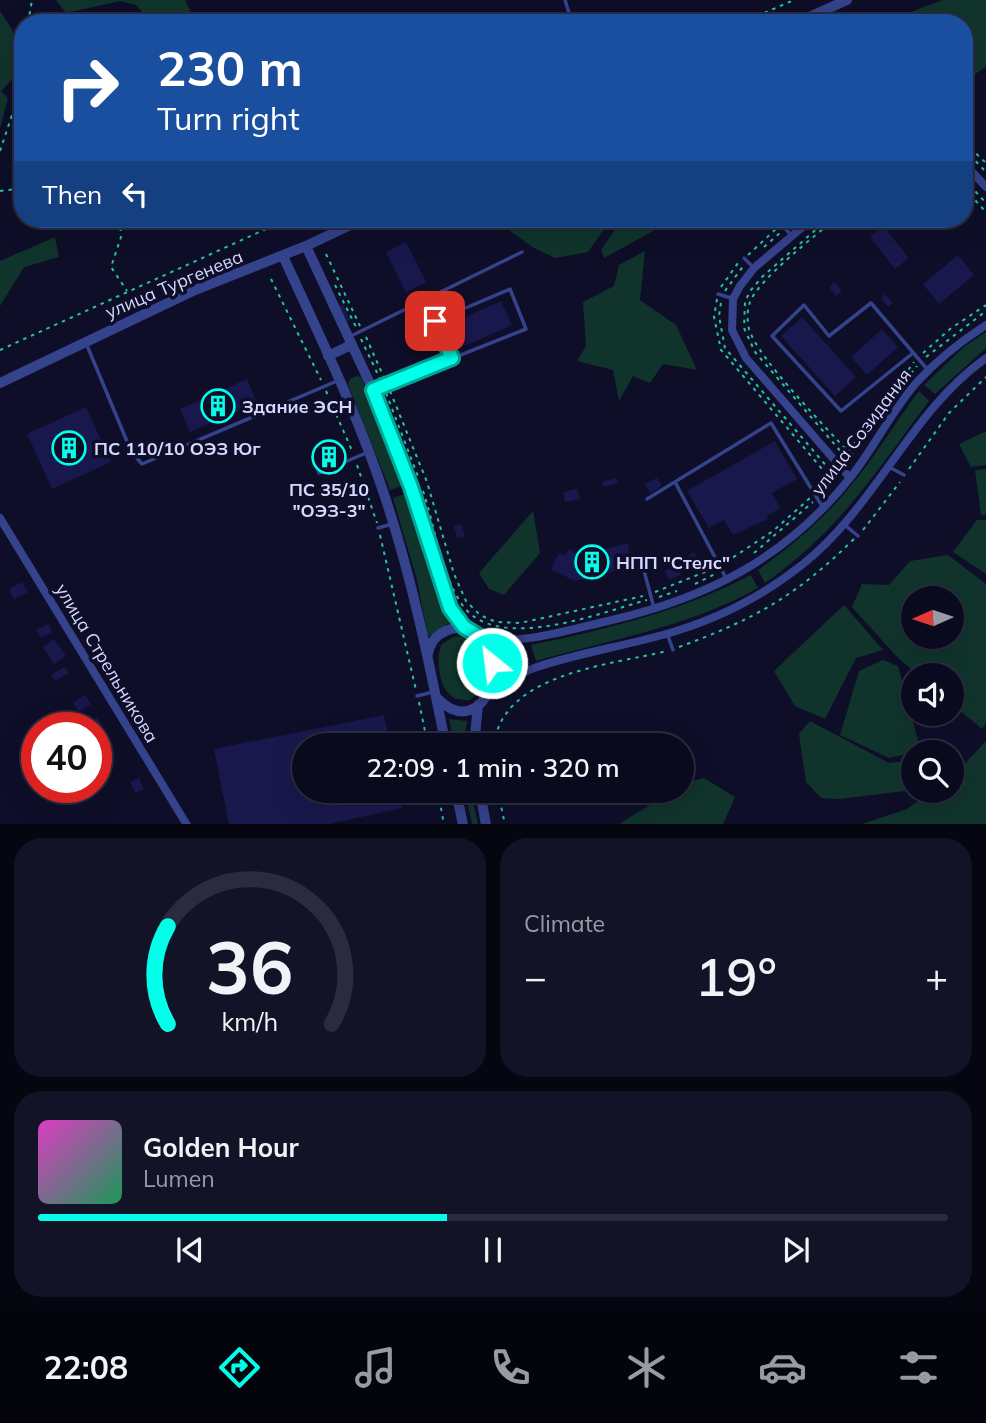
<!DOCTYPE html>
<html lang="en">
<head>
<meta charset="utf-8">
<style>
	body { margin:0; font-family:Mulish,sans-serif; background:#131328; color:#f1f3f6; height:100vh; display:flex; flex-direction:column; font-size:26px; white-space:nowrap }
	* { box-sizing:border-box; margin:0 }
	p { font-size:23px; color:#999aa4 }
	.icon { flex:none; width:38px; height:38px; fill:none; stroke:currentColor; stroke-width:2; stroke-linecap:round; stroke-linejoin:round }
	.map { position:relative; height:824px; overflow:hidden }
	.sheet { display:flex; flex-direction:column; gap:14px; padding:14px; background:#060611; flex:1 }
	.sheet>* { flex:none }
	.top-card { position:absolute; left:14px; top:14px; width:959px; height:214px; border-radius:28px; box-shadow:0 7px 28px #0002,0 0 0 2px #2a2b3d; background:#1a4fa0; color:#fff; overflow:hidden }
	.needle { width:46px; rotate:267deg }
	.buttons { position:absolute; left:901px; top:586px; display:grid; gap:14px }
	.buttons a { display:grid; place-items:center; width:63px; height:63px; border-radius:50%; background:#0a0a1f; box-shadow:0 7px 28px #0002,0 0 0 2px #2a2b3d; font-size:35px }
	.speed { position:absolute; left:21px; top:712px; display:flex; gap:14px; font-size:35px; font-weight:700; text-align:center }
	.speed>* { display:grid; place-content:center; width:91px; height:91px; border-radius:50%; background:#0a0a1f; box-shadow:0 7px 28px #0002,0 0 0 2px #2a2b3d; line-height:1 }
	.speed .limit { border:10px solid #d22; background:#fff; color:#111 }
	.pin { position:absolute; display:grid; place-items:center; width:60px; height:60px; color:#fff; margin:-30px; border-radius:14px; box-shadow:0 4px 10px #0006 }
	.me { position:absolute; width:77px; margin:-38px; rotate:331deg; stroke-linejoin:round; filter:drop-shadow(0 0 5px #0008) }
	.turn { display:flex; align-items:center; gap:24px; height:147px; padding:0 28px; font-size:32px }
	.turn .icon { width:91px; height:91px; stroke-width:2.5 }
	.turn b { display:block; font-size:49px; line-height:60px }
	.then { display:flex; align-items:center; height:66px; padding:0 28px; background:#0003; gap:14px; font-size:26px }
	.big { font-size:52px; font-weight:600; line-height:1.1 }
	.sheet .widget { flex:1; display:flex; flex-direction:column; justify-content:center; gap:10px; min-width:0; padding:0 24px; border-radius:28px; background:#131328 }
	.sheet .dial { align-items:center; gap:0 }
	.dial svg { height:182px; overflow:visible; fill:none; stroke:#2a2b3d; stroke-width:7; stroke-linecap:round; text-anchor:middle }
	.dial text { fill:#f1f3f6; stroke:none }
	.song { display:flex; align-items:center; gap:21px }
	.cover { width:84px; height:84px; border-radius:10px; background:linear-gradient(135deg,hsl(310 70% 55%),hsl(150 70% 35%)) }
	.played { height:7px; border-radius:4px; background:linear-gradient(90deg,#02ffe9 45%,#2a2b3d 45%) }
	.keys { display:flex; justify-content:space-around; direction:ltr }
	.heat { display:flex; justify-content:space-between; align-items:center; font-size:38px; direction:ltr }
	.sheet .tiles { flex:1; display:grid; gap:14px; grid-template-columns:1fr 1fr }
	.widget:last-child { grid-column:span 2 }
	.trip { position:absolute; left:292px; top:733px; width:402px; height:70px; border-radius:35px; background:#0a0a1f; box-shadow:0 7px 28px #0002,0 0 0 2px #2a2b3d; font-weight:600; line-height:70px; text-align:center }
	.tab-bar { display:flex; height:112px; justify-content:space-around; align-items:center; background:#04040c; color:#999aa4 }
	.tab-bar .icon { width:49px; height:49px }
	.tab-bar .active { color:#02ffe9 }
	.tab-bar b { font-size:32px; color:#f1f3f6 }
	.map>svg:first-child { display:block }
	.green { fill:#10342c; fill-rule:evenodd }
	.building { fill:#19184c }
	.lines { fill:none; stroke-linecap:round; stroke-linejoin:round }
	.path { stroke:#25c49d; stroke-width:2; stroke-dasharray:3.5 5; stroke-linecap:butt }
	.service { stroke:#35428c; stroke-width:3.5 }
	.minor { stroke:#35428c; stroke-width:8 }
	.tertiary { stroke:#35428c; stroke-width:10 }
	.route-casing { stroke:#01a697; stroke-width:18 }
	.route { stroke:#02ffe9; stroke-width:12 }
	.labels { text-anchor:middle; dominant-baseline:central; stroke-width:7; stroke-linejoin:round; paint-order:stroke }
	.street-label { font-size:18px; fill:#d6d9ff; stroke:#0e0e29 }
	.poi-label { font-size:18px; font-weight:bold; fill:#d6d9ff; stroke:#0e0e29; text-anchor:start }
</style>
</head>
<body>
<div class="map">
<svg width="986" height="825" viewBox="0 0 986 825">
	<rect width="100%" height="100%" fill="#0e0e29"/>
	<path class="green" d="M56,0H185L194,19L191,23H153L136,5L120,1L66,13Z
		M942,0H986V67L964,81V23H922L909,13Z
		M0,11L13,31L12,79L1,91L8,98L0,128Z
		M513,219H609L610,221L588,252L555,258L534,248L506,228Z
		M616,219H675L604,258L601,250L618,225Z
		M55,237L59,257L24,267L0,306V261Z
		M645,251L640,300L676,325L697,370L663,364L650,383L633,376L619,401L613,370L577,361L586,346L583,302L614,286L619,265Z
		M986,332V348L935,394L924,385L965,346Z
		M357,376L361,377L404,485L390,490L348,384L350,379Z
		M919,391L929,401C875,473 841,529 765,583L758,570C793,545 826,517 853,483C877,454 896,421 919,391Z
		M986,431V465L971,467L959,444Z
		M986,469V515H981L975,470Z
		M408,493L436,594L451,622L428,637L417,580L393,498Z
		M533,511L540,553L504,595L489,589L479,573Z
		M977,520H986V574L953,552Z
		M948,555L986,584V723L982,729L952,704V676L918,675L898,658L852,607L862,584L889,585L910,561ZM914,598H952V637H914Z
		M751,575L758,588C688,627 612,639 536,661L531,645C608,629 681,611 751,575Z
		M844,605L883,650L856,658L825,719L795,706L774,671Z
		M463,636C484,644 488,667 484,688L470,700C464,700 457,700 453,697C439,690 435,656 442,644L453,637Z
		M523,646L528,663L501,678L497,647Z
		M883,660L898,666L921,751L889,758L840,735L859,671Z
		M449,719L467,721L463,745H455Z
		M810,721L889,763L913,760V790L839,799L821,798L806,782L799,734Z
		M986,741V824H862L907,809L932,791H952V777Z
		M704,778L735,797L723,824H619L673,791H682L685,783Z
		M465,791H471L478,824H472Z"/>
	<path class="building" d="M883,226L909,258L895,269L870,237Z
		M406,242L426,282L406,292L386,252Z
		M958,255L974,275L939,304L923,284Z
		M835,282L842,291L836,296L829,287Z
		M885,294L893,303L888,307L881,298Z
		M501,301L512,325L460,348L450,324Z
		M343,304L350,320L343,323L336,308Z
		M802,317L856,377L835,396L781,336Z
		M882,329L898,347L867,375L851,357Z
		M247,379L257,403L190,432L180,409Z
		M86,407L111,462L52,489L27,434Z
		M775,441L797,479L772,493L780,508L767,516L768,519L733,535L724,520L709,528L687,491Z
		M338,450L340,455L319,463L317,459Z
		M616,478L618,483L603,487L602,482Z
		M657,478L662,486L650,493L645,484Z
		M577,489L580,499L565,502L563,492Z
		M461,524L465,536L457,538L454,526Z
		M628,543L631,567L575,581L551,569L559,553L565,556L569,549L582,556Z
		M694,552L699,561L692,565L688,556Z
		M677,566L681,575L669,580L665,571Z
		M22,582L28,592L14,599L9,589Z
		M48,624L52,632L41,638L36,630Z
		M54,639L66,656L54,664L43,647Z
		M65,667L69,673L55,681L51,675Z
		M85,695L91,704L79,712L73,703Z
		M384,715L390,746H304V791H399L403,808L324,825H229L214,749Z
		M97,718L102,725L90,728L88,724Z
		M96,736L103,747L96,751Z
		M139,778L144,789L135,793L130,782Z
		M546,791H562L563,796L548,800Z"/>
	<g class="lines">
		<path class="path" d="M28,23L32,0
			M741,23L794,0
			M964,142L986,163
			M964,149L986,172
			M0,151L17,100L23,48
			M964,179L986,203
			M964,188L986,212
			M0,191L23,188
			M120,219L121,237L111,267L127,291
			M828,219L763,276L750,291L745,302L744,328L755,352L848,460
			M835,219C815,236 758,280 750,302C747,310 747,321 749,329C758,359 827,428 851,455
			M790,224L796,219
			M764,247L781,232
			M326,254L360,326
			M748,255L777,228
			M271,279L321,380
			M335,285L356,327
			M721,287L738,263
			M725,291L744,265
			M717,299L714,317L721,350L828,476
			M721,303L719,316L725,348L835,476
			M366,337L385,380
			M361,339L381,381
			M0,350L288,219
			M923,353L950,329L986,305
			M926,357L986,311
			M326,391L353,453
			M390,391L427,482L454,574L466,601L480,615L496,622L520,623L643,596
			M386,393L419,479
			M843,459L914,362
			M846,463L877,417L917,366
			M357,465L377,523
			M909,469L949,413L986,377
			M818,488L833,471
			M423,491C435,526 440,571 461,603C494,655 599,613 647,600
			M822,493L837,476
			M863,530L900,482
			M380,535L416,690
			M754,553L813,502
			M726,562L773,531L810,498
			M695,584L715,574
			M655,592L715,568
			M659,597L677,591
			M679,647C755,619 796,596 854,539
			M419,702L428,746
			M494,746C501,673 611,665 667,651
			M438,791L444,825
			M498,791L505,825"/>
		<path class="service" d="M565,0L572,23
			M782,225L792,236
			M744,258L753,267
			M718,294L731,298
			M351,336L522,252
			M86,343L131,451L142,464L337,381
			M913,353L841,411L772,336L804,305L829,336L871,303L927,369
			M375,389L526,329L510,289L435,321L452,358
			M313,457L319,473L366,453
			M891,468L904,475
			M675,482L726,578
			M647,499L771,423L822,506
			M845,525L858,536
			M378,528L392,524
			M643,567L654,608
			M668,636L673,650
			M417,696L433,692"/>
		<path class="minor" d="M964,163L986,187
			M812,219L754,268L740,286L733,299L732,330L746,358L850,478
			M0,518L187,825
			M482,638C524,645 567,630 608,621C707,598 785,559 850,478C874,448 891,412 917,382C937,360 961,341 986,325
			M490,692C505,684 521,672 537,667C579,653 624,646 666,634C716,620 763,596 803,564C877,505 910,412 986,358"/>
		<path class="tertiary" d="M796,23L847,0
			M306,246L373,390L411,487L438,579L450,608L464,627
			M283,256C319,335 358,414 385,497C412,578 429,662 446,746
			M328,356L351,345
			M0,383L195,290L306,246L363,219
			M428,654C431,635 447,628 464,627C521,645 485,746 438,699
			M474,746L478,705
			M456,791L463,825
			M480,791L486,825"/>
	</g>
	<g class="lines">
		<defs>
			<path id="route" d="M435,321L452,358L373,390L411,487L450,608L464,627L482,638L492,663"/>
		</defs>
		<use href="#route" class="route-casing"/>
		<use href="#route" class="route"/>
	</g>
	<defs>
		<symbol id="building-ring" viewBox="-11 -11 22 22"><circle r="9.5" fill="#0e0e29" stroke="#02ffe9" stroke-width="1.5"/><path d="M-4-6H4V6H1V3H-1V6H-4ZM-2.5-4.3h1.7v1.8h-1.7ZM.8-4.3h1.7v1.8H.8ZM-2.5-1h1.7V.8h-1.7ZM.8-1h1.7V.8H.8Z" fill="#02ffe9"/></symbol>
	</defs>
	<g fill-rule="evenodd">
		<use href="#building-ring" x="199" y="387" width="38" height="38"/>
		<use href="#building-ring" x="50" y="429" width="38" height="38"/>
		<use href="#building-ring" x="310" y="438" width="38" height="38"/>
		<use href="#building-ring" x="573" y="543" width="38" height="38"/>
	</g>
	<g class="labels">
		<g class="street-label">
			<text transform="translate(174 284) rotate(-23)">улица Тургенева</text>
			<text transform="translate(861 432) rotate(-53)">улица Созидания</text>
			<text transform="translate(107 663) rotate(59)">улица Стрельникова</text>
		</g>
		<g class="poi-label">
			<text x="242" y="406">Здание ЭСН</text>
			<text x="94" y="448">ПС 110/10 ОЭЗ Юг</text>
			<text x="329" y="489" text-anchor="middle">ПС 35/10<tspan x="329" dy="21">"ОЭЗ-3"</tspan></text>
			<text x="616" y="562">НПП "Стелс"</text>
		</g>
	</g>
</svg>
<div class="buttons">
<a><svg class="needle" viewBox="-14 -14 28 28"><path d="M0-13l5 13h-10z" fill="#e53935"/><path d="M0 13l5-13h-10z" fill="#999aa4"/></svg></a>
<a><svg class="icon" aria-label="sound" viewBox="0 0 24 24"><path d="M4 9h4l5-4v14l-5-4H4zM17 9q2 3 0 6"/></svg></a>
<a><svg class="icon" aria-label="search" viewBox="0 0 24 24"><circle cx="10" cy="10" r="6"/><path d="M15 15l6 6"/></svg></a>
</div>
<div class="speed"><div class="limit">40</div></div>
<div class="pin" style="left:435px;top:321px;background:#d93025"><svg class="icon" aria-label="arrive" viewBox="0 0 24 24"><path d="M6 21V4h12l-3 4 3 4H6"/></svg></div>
<svg class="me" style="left:492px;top:663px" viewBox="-20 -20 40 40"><circle r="17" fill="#02ffe9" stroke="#fff" stroke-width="3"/><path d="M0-11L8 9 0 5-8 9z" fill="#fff"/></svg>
<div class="trip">22:09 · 1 min · 320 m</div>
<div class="top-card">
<div class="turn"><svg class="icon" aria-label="right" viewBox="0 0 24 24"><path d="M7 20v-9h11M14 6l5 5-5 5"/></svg><div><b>230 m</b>Turn right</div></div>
<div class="then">Then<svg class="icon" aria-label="left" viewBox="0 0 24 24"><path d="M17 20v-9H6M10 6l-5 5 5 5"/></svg></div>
</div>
</div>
<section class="sheet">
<div class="tiles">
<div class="widget dial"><svg viewBox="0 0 100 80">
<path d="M14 69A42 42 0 1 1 86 69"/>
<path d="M14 69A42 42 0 0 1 14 26" stroke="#02ffe9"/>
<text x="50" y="56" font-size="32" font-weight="700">36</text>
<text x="50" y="72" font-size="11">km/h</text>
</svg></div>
<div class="widget"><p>Climate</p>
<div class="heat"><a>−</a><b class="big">19°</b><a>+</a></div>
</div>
<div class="widget">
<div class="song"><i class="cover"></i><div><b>Golden Hour</b><p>Lumen</p></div></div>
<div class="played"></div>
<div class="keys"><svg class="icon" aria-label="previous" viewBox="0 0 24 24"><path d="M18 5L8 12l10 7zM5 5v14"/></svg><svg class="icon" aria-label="pause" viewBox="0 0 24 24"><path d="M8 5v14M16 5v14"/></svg><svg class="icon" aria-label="next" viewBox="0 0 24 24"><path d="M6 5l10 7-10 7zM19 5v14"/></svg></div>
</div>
</div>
</section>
<nav class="tab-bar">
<b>22:08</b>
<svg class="icon active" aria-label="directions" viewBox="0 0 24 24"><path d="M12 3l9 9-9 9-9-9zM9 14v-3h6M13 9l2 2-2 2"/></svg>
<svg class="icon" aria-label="music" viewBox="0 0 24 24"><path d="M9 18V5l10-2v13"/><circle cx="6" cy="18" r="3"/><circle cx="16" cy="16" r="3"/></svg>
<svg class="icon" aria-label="phone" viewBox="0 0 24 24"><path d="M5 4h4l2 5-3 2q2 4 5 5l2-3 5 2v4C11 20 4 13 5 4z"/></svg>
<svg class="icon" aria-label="climate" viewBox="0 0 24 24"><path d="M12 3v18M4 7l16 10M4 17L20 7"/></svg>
<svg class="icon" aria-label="car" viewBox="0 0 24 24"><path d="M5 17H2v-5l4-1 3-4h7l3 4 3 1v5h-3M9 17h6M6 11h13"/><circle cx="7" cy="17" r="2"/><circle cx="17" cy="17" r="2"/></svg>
<svg class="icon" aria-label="filters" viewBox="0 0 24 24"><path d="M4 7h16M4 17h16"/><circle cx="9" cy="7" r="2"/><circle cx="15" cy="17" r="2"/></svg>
</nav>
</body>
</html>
